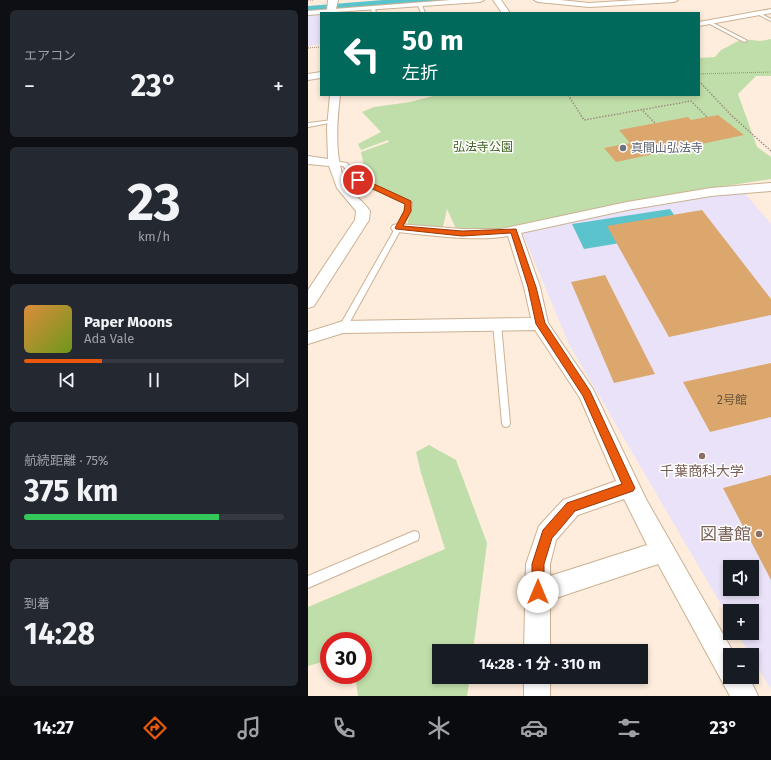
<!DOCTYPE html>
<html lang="ja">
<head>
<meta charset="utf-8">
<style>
	body { margin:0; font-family:"Fira Sans","Noto Sans JP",sans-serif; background:#242831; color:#f1f3f6; height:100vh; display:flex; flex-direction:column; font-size:15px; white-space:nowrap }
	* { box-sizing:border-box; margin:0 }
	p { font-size:13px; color:#9ea1a6 }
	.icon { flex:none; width:22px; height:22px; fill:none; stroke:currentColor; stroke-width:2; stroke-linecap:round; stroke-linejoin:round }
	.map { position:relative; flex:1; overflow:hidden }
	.side { display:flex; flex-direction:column; gap:10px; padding:10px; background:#0d0f14; width:308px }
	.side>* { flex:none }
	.banner { position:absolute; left:12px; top:12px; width:380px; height:84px; border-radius:0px; box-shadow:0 2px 6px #0003; background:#00695c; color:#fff; overflow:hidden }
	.controls { position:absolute; left:415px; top:560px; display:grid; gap:8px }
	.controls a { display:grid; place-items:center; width:36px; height:36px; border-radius:0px; background:#171b24; box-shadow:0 2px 6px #0003; font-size:20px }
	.speed { position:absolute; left:12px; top:632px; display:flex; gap:8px; font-size:20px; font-weight:700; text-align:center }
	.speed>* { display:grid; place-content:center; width:52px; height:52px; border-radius:50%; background:#171b24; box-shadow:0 2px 6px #0003; line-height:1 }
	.speed .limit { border:6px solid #d22; background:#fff; color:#111 }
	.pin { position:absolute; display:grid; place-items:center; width:34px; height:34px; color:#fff; margin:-17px; border:2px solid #fff; border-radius:50%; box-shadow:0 1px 4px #0007 }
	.me { position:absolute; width:44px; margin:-22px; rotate:0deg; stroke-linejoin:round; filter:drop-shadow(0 0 3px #0008) }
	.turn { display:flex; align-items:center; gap:14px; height:84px; padding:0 16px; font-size:18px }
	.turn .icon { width:52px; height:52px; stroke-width:2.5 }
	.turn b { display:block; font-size:28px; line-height:34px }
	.big { font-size:30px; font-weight:700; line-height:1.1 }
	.side .tile { flex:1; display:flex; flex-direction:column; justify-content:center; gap:6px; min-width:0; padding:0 14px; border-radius:6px; background:#242831 }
	.side .dial { align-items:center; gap:0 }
	.dial b { font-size:52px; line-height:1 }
	.song { display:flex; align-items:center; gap:12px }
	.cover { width:48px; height:48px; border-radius:6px; background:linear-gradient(135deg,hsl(30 70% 55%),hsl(80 70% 35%)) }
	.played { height:4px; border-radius:2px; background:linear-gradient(90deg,#ea580c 30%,#363941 30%) }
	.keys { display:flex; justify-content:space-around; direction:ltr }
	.heat { display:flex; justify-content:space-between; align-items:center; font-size:22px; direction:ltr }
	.charge { height:6px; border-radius:3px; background:linear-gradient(90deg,#34c759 75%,#363941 0) }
	.trip { position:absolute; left:124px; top:644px; width:216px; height:40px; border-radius:0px; background:#171b24; box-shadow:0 2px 6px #0003; font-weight:700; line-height:40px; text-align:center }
	.tab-bar { display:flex; height:64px; justify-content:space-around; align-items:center; background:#090b0e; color:#9ea1a6 }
	.tab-bar .icon { width:28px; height:28px }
	.tab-bar .active { color:#ea580c }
	.tab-bar b { font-size:18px; color:#f1f3f6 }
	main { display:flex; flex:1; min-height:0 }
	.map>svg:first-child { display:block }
	.education { fill:#e9e2f8; fill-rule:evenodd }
	.green { fill:#c0dea9 }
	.water { fill:#5bc3cb }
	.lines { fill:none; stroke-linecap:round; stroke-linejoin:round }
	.river { fill:#5bc3cb; fill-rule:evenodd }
	.building { fill:#dba76d }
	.lane-casing { stroke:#cbb194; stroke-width:2 }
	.street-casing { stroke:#cbb194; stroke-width:2 }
	.secondary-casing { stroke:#cbb194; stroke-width:2 }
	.path-far1 { stroke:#9c8e80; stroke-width:1; stroke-dasharray:1 1; stroke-linecap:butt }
	.path { stroke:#9c8e80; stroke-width:1.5; stroke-dasharray:1.5 1.5; stroke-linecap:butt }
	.lane { fill:#fff; fill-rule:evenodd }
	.street { fill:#fff; fill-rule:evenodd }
	.secondary { fill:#fff; fill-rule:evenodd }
	.route { fill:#ea580c; stroke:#983908 }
	.worship-dot { fill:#6b7280; stroke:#fefefe; stroke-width:1.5 }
	.education-dot { fill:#8d6e63; stroke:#fefefe; stroke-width:1.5 }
	.labels { text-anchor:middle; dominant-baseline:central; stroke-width:3; stroke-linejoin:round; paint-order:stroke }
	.far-park-label { font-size:12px; fill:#3d5f1d; stroke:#fefefe }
	.far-worship-label { font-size:12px; fill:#5b616d; stroke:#fefefe; text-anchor:start }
	.number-label { font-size:12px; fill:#69543c }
	.education-label { font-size:14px; fill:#785e54; stroke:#fefefe }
	.near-education-label { font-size:17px; fill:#785e54; stroke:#fefefe; text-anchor:end }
</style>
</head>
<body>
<main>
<section class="side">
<div class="tile"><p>エアコン</p>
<div class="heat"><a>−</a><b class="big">23°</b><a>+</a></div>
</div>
<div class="tile dial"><b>23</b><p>km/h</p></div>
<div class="tile">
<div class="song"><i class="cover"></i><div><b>Paper Moons</b><p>Ada Vale</p></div></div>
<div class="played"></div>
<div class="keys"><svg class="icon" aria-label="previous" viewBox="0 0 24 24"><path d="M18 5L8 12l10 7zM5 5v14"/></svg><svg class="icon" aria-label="pause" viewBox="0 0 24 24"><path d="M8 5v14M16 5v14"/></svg><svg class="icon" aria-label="next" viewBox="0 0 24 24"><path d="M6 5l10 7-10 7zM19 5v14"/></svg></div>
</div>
<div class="tile"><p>航続距離 · 75%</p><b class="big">375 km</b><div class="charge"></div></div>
<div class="tile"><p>到着</p><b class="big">14:28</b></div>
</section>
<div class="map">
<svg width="463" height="696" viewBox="0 0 463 696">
	<rect width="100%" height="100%" fill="#feeddc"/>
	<path class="education" d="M0,15H13V44L0,46Z
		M436,192L463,224V689L429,633H444V611H422V620L261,344L214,232L328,206ZM422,567H444V589H422Z"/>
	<path class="green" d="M434,39L452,41L463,39V76H448L430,94L449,147L463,157V179L340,198L209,226L150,233L139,209L135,227L99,225L105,202L59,181L53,152L81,142L80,140L53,150L50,144L73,132L54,112L66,107L102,102L129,95H391V58L407,57L413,50Z
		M121,445L148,460L179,543L165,651H131V677H162L159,696H50L47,675H55V641H21V660L0,666V607L137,549L113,473L108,452Z"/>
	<path class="water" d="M91,0H155L29,11L30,5Z
		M362,209L378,232L276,249L264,224Z"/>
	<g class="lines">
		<path class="river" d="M75,0H133L131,3L126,4L0,14V6Z"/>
	</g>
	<path class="building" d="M410,115L436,135L308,162L296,148L322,143L311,130L380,117L383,120Z
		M394,210L463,299V315L361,337L299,226Z
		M297,275L347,374L306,383L263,282Z
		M463,363V417L402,432L375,382Z
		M463,475V580L415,488Z"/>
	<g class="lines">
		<defs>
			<path id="lane" d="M112,4L114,5L117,13H113L110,5Z
				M65,7L67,8L68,13H64L63,8Z
				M450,12L463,19V21L449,14Z
				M401,21L438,40L439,41L436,42L400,23Z
				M25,120H27V122L0,127V123Z
				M26,161L39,163L52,179L104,203L103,211L38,329L35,330L31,327L97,211L98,204L48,181L35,166L24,164L23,163Z
				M189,321L193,324L202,423L201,426L198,427L195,426L194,423L185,324Z
				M106,531L110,532L111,536L110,540L0,588V576Z"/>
			<path id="street" d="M143,0H176L172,2L13,13V14L0,15V11Z
				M185,0H193L202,13H194Z
				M226,0H252L281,3L329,0H370L366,2L281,7L230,2Z
				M463,9V13L391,26V22Z
				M13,72V78L0,80V74Z
				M22,95H32C29,121 25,165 41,188C47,196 56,202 62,211L61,220L6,306L0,308V290L47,220L48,211L29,188L21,166L0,164V156L20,159L19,128Z
				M463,183V191L403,196L319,210L213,233L232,287L240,323L285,389L338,499L427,655H422V677H441L450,696H422L350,564L242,600V651H216L218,564L231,526L255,500L308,481L272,398L227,330L35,333L0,344V332L35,321L223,318L216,287L200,236C170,242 121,235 90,232L85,231L83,228L85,225L90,224L154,229H193L319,202L403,188ZM316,499L339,545L242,576V564L248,540L270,515Z
				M216,677H242V696H216Z"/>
			<path id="secondary" d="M20,0H30L27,13H21L19,11Z"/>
		</defs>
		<use href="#lane" class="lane-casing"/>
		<use href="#street" class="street-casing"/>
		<use href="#secondary" class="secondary-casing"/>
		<path class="path-far1" d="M0,0H5
			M0,48L13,47
			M391,74L463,72"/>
		<path class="path" d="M391,81L423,115L463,151
			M260,95L276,120L383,101L399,117
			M333,109L347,123"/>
		<use href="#lane" class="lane"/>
		<use href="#street" class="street"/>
		<use href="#secondary" class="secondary"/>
	</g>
	<path class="route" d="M48,178H53L103,201V211L95,226L154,231L208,229L228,287L237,323L282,391L325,484L327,488L325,491L267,511L252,529L244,538L236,564V592L234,597L230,598L225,597L224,592V564L235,530L259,503L314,484L275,396L228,324L220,287L203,233L154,236L88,229L87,228L96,211L97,204L48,181Z"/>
	<circle class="worship-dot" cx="315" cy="148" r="4"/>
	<g class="education-dot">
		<circle cx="394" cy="456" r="4"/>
		<circle cx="451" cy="534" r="4"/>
	</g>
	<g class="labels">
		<g class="far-park-label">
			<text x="175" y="147">弘法寺公園</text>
		</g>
		<g class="far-worship-label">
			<text x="323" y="148">真間山弘法寺</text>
		</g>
		<g class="number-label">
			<text x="424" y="400">2号館</text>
		</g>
		<g class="education-label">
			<text x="394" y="471">千葉商科大学</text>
		</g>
		<g class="near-education-label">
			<text x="443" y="534">図書館</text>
		</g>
	</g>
</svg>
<div class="controls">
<a><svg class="icon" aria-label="sound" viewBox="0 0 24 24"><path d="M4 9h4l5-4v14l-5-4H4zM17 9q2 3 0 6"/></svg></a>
<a>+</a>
<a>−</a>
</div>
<div class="speed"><div class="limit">30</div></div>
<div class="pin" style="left:50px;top:180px;background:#d93025"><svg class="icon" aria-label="arrive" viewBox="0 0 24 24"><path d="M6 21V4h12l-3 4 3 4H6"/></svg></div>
<svg class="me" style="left:230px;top:592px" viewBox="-20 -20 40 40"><circle r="19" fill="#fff"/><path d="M0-13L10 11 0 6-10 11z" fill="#ea580c"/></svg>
<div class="trip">14:28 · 1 分 · 310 m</div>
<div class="banner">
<div class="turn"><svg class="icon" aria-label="left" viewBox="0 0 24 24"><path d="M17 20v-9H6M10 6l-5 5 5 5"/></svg><div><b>50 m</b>左折</div></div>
</div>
</div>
</main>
<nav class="tab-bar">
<b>14:27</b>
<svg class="icon active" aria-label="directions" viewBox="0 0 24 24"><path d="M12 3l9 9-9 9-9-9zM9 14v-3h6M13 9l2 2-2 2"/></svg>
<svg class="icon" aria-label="music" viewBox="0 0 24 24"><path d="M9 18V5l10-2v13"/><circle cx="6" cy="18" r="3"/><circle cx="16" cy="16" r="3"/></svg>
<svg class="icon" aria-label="phone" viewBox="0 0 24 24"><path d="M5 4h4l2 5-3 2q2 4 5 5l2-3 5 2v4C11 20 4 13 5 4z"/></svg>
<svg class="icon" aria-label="climate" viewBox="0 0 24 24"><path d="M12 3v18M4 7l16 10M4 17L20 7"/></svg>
<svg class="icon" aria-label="car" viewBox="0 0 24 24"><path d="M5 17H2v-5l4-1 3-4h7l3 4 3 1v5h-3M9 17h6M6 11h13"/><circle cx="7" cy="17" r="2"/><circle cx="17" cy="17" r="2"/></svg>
<svg class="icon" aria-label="filters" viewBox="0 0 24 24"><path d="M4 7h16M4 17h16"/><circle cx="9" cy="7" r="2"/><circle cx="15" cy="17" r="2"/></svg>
<b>23°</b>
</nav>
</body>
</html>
